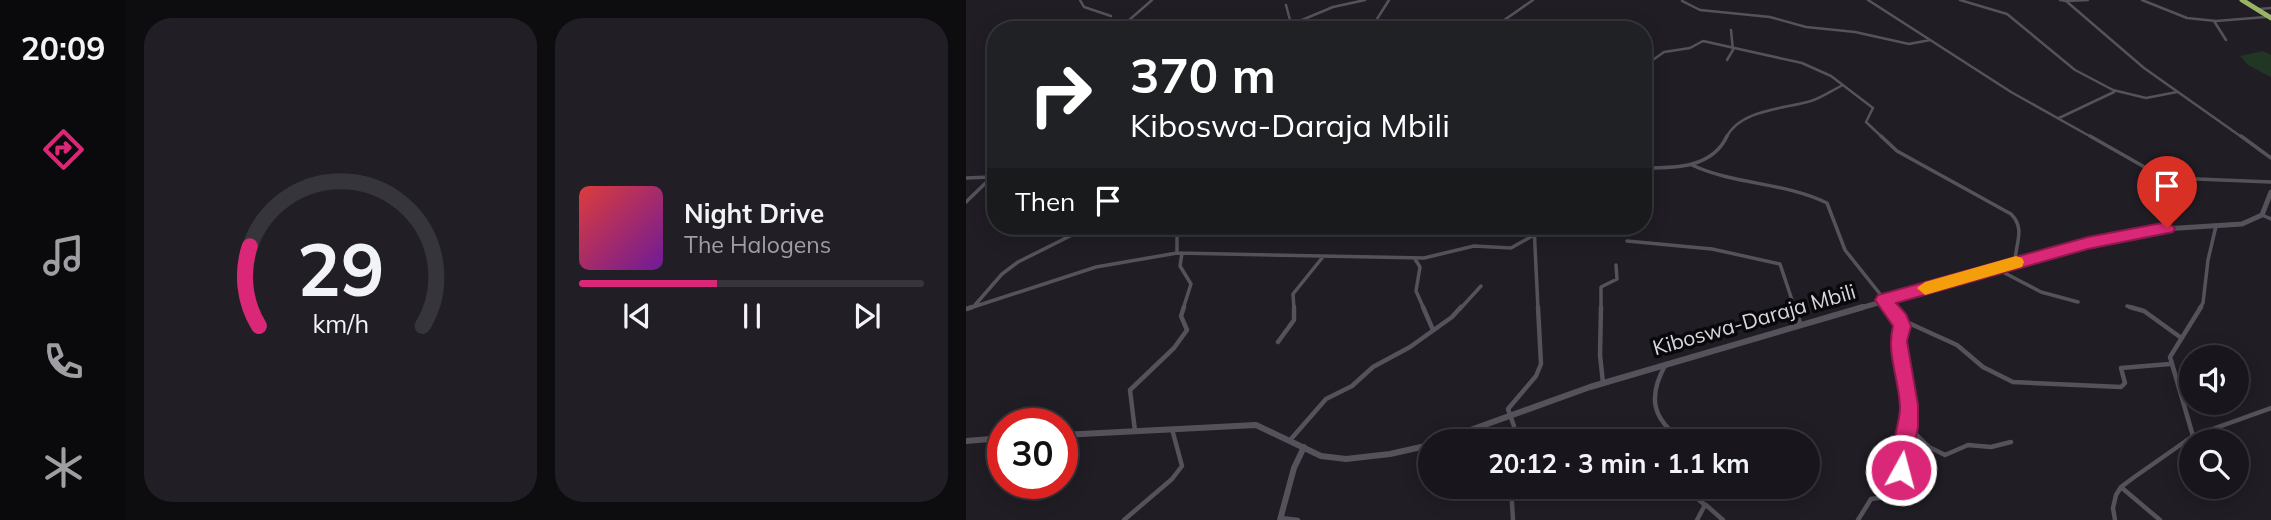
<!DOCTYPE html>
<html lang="en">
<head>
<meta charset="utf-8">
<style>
	body { margin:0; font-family:Mulish,sans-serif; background:#211f25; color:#f1f3f6; height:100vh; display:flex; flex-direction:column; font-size:26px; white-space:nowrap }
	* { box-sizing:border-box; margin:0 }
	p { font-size:23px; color:#9f9fa3 }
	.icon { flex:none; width:38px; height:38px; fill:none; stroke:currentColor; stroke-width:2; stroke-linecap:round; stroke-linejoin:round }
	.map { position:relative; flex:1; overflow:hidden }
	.details { display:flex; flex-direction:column; gap:18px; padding:18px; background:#0d0c0f; width:840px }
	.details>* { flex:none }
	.banner { position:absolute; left:21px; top:21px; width:665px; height:214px; border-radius:28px; box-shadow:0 4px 18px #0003,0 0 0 2px #36353b; background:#202124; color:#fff; overflow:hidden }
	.fabs { position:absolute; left:1213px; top:345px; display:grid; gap:14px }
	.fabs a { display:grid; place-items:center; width:70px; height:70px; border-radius:50%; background:#18161c; box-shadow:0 4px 18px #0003,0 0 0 2px #36353b; font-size:35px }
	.speed { position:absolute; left:21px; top:408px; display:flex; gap:14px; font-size:35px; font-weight:700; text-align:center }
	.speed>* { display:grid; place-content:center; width:91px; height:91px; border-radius:50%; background:#18161c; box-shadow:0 4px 18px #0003,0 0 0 2px #36353b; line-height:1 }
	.speed .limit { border:10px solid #d22; background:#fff; color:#111 }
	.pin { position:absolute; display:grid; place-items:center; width:60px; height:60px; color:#fff; margin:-72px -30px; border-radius:50% 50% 50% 0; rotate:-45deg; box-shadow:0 0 7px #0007 }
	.pin .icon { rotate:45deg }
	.me { position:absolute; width:77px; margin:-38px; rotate:7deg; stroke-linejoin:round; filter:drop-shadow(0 0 5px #0008) }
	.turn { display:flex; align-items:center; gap:24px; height:147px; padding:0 28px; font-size:32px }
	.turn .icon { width:91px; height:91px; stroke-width:2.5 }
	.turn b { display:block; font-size:49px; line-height:60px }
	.then { display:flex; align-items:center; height:66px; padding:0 28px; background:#0003; gap:14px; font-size:26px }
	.details .widget { flex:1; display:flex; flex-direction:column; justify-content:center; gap:10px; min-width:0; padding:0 24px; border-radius:28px; background:#211f25 }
	.details .dial { align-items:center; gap:0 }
	.dial svg { height:182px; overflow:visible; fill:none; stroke:#36353b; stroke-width:7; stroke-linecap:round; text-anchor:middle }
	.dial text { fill:#f1f3f6; stroke:none }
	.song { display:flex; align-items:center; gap:21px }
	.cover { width:84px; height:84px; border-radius:10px; background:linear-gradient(135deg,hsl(0 70% 55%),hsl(280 70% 35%)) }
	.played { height:7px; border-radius:4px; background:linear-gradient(90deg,#db2777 40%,#36353b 40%) }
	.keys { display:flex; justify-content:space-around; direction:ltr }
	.details .tiles { flex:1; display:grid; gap:18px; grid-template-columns:repeat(2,1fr) }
	.trip { position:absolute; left:452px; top:429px; width:402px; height:70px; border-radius:35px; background:#18161c; box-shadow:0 4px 18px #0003,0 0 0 2px #36353b; font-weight:700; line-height:70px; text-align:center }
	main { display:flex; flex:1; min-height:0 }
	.dock { display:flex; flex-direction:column; width:126px; justify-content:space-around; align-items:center; background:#0a090b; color:#9f9fa3 }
	.dock .icon { width:49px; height:49px }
	.dock .current { color:#db2777 }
	.dock b { font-size:32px; color:#f1f3f6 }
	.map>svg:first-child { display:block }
	.green { fill:#223625 }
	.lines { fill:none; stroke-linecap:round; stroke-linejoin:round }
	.minor-far2 { stroke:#56525c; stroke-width:2.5 }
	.minor-far1 { stroke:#56525c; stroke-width:3.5 }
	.minor { stroke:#56525c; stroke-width:4.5 }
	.secondary-far1 { stroke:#56525c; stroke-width:5 }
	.secondary { stroke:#56525c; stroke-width:6 }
	.trunk { stroke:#9ab465; stroke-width:5 }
	.route { fill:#db2777; stroke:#8e194d; stroke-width:2 }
	.slow { fill:#f59e0b }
	.labels { text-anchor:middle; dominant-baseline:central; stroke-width:7; stroke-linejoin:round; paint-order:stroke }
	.street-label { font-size:21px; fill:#d9d7dd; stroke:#09080b }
</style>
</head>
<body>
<main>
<nav class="dock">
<b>20:09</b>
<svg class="icon current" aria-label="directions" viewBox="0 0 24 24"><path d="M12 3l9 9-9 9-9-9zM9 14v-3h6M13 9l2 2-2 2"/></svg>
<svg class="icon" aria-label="music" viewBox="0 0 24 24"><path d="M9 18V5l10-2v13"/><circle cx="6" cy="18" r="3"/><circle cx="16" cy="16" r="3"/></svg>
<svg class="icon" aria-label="phone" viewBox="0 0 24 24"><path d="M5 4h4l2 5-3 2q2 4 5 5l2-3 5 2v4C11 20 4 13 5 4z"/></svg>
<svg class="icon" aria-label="climate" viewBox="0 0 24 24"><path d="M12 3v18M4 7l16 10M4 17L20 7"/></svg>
</nav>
<section class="details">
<div class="tiles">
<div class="widget dial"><svg viewBox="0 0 100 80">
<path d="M14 69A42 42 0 1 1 86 69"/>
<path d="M14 69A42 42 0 0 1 10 34" stroke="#db2777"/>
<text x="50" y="56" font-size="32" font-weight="700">29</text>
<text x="50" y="72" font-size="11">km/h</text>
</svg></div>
<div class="widget">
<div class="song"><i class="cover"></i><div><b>Night Drive</b><p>The Halogens</p></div></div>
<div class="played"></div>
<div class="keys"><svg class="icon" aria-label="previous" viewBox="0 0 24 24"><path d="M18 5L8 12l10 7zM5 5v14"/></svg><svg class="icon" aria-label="pause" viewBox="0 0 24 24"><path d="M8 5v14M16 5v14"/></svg><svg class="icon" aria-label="next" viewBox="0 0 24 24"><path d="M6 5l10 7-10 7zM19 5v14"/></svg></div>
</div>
</div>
</section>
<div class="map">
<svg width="1305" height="520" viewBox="0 0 1305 520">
	<rect width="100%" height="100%" fill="#201d25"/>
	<path class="green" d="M1297,51L1305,55V77L1282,65L1274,56Z"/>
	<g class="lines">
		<path class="minor-far2" d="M114,0L118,7L145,16
			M902,0L1045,92L1127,138
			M994,0L1041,14L1109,70L1147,90L1180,98L1211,92
			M1094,0L1100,1L1178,68L1277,138
			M1176,0L1221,18L1250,21L1300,17
			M716,1L734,10L804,17L840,27L889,32L943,44L964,40
			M1100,1L1122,0
			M320,5L325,24
			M1294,9L1305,8
			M1248,21L1260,40
			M326,24L336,30
			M157,30L162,21L186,0
			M312,30L367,7L399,0
			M404,30L423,0
			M524,30L567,0
			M761,60L767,50L765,30
			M677,67L698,52L724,48L737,41L836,63L865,76L907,108L900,122L917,138
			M1093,118L1148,92
			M760,138C774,109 819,109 845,101C855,98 865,91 875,86"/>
		<path class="minor-far1" d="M915,136L931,151L1045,214C1060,229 1049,244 1049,263
			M1124,136L1189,173L1206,178L1305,182
			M1275,136L1305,158
			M726,165C769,185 818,182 861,203L879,250L926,309
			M677,168C707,168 746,169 761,136
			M0,178L24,177
			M0,202L30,173
			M1296,215L1305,219
			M568,226L572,309
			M661,241L746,249L814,264L829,309
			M211,253L458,258L508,246L545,248L568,235
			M216,253L214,266L225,284L217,309
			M449,259L454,267L450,291L458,309
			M1031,269L1075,292L1112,302
			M9,305L36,274L52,262L124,226
			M1161,306L1170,309
			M1,309L130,267L211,253V234L216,226
			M328,309L327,294L356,258
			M494,309L515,286
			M635,309V287L651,279L650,265
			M1233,309L1237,303L1242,260L1250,226"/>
		<path class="minor" d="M457,307L467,330
			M635,307L634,355L637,383
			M829,307L834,323
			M1164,307L1178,311L1214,337
			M0,309L6,307
			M936,320L991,345L1017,367L1047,382L1155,387L1159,383L1155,368L1204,364
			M312,342L328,320V307
			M700,364C681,397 686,420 718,441
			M942,427L963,447L979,455L1002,445L1025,447L1045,442
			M169,431L164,390L208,348L221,330L215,316L218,307
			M1227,436L1204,357L1235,307
			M325,439L360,399L386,386L407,367L444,347L486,317L495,307
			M546,441L548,426L542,409L570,376L575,364L572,307
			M545,486L547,520
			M716,486L739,505L731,520
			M810,486L813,488
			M1156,488L1194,520
			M740,505L757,520
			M315,518L332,520
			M158,520L206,479L216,466L206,429
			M892,520L905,499L933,495L940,491L934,459L942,427L943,405L932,341L936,326L924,307
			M1149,520L1147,508L1150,495L1155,487L1167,478L1227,436L1305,408"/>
		<path class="secondary-far1" d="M891,309L1122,243L1182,230L1276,224L1296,215L1305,192"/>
		<path class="secondary" d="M96,435L290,425L355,456L380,459L424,454L464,445
			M0,441L37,438
			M474,441L624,387L897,307
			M314,520L328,468L338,447"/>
		<path class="trunk" d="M1276,0L1305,18"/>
	</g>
	<path class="route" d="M1201,222L1209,228L1207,232L1122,249L930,303L940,314L945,326L941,341L952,405V427L942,477L935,480L928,477C918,455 934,431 934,407C933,379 920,353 927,326L909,300L912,295L1122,237Z"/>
	<path class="slow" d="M1050,256L1056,258L1058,262L1056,267L959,295L951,288L959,282Z"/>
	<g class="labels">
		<g class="street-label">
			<text transform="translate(788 319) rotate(-16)">Kiboswa-Daraja Mbili</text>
		</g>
	</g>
</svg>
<div class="fabs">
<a><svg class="icon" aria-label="sound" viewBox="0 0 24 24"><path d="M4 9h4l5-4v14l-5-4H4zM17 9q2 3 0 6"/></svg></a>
<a><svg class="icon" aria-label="search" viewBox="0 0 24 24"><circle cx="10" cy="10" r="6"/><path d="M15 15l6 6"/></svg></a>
</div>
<div class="speed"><div class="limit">30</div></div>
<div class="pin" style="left:1201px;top:228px;background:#d93025"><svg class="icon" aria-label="arrive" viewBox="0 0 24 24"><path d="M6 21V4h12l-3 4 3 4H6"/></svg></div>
<svg class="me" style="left:935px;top:470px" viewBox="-20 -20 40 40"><circle r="17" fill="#db2777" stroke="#fff" stroke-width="3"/><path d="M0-11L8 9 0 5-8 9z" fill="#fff"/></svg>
<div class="trip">20:12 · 3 min · 1.1 km</div>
<div class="banner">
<div class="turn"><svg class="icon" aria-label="right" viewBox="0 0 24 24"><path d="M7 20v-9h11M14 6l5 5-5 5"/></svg><div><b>370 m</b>Kiboswa-Daraja Mbili</div></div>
<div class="then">Then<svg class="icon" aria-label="arrive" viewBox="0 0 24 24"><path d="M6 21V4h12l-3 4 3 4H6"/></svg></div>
</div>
</div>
</main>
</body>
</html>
